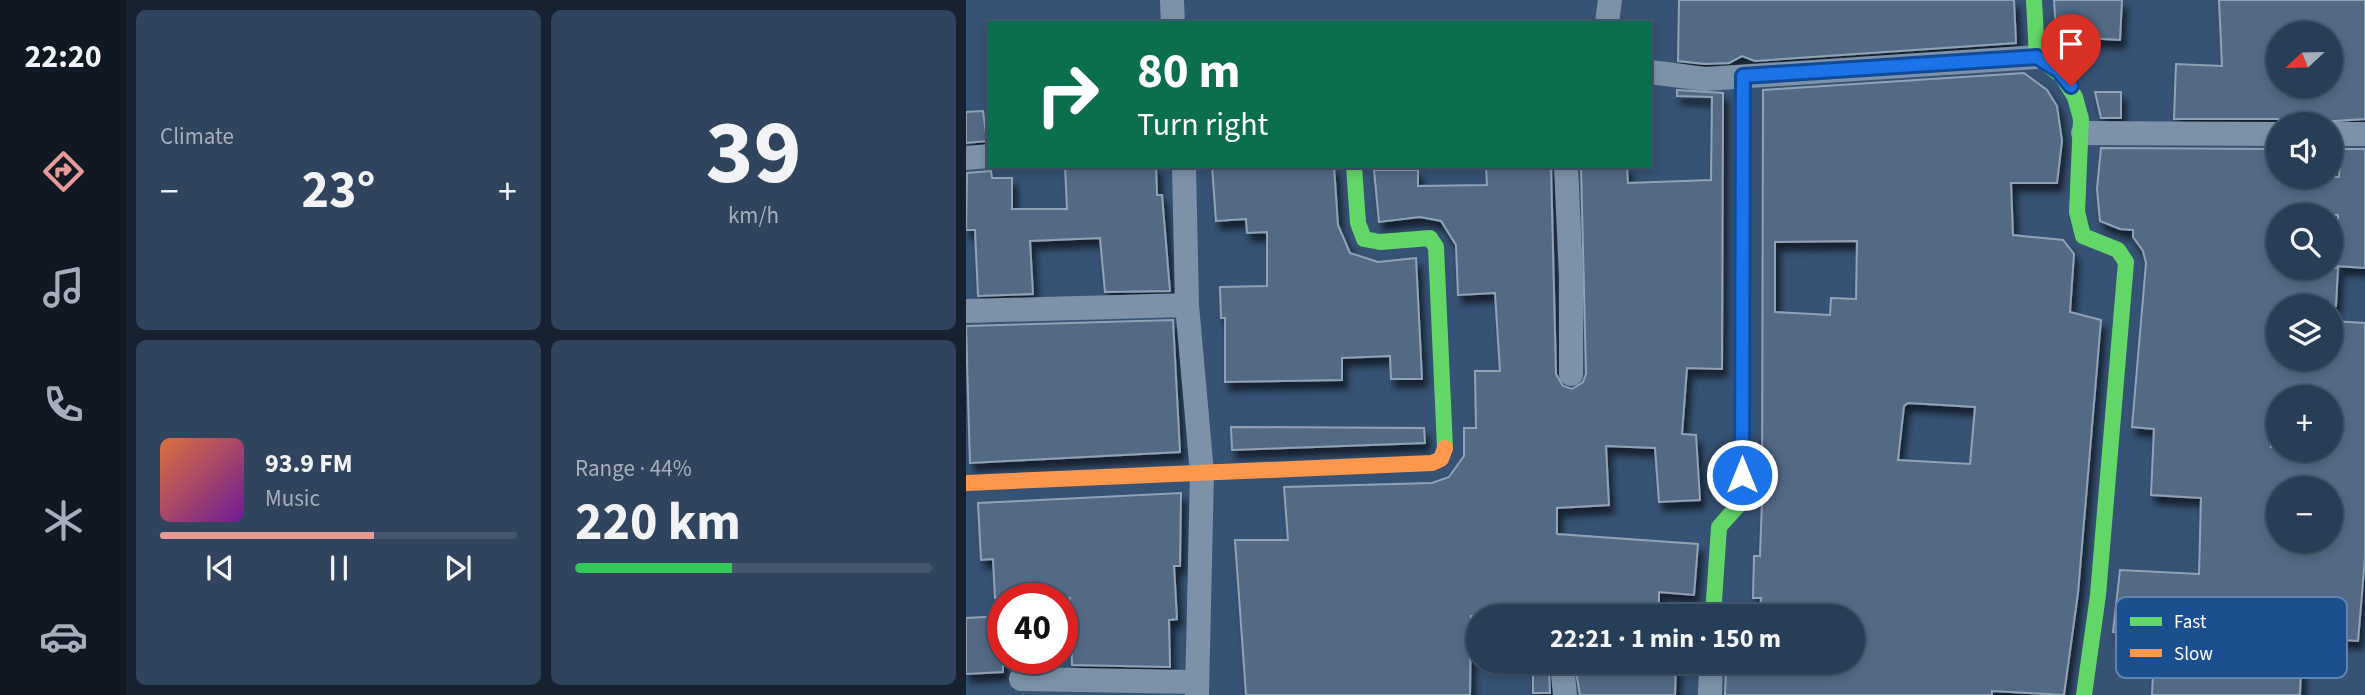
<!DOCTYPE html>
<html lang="en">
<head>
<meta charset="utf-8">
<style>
	body { margin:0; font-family:"Source Sans 3",sans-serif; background:#30455d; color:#f1f3f6; height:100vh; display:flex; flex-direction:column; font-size:26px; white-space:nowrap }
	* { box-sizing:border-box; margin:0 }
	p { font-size:23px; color:#a5aeba }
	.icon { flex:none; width:38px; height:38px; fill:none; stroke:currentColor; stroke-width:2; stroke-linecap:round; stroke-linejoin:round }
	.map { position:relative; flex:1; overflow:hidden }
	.details { display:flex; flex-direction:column; gap:10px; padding:10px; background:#162230; width:840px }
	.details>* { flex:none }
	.top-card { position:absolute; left:21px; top:21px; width:665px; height:147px; border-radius:0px; box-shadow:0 4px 10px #0003,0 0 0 2px #44576d; background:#0b6e4f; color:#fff; overflow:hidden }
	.needle { width:46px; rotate:248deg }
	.tools { position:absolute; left:1300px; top:21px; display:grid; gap:14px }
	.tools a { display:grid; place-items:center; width:77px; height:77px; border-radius:50%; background:#283e57; box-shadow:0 4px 10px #0003,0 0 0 2px #44576d; font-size:35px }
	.speed { position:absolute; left:21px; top:583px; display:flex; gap:14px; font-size:35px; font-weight:700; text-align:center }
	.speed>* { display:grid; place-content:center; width:91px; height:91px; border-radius:50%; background:#283e57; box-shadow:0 4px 10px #0003,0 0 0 2px #44576d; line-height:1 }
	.speed .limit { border:10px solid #d22; background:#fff; color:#111 }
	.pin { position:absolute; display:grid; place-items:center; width:60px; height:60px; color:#fff; margin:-72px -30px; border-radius:50% 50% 50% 0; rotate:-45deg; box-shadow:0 0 7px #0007 }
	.pin .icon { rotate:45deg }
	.me { position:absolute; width:77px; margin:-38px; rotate:0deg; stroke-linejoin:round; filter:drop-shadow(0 0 5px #0008) }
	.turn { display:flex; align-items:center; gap:24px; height:147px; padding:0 35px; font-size:32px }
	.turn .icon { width:91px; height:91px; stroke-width:2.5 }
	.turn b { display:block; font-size:49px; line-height:60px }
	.big { font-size:52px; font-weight:700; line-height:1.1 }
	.details .widget { flex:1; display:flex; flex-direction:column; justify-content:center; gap:10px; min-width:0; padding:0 24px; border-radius:10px; background:#30455d }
	.details .dial { align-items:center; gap:0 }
	.dial b { font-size:91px; line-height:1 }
	.song { display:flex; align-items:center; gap:21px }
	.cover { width:84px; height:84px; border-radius:10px; background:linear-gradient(135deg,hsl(20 70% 55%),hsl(280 70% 35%)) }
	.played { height:7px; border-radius:4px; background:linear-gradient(90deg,#e69b98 60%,#44576d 60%) }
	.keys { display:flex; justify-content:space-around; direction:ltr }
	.heat { display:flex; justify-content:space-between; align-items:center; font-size:38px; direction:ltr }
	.charge { height:10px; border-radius:5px; background:linear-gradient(90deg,#34c759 44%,#44576d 0) }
	.details .tiles { flex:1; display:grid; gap:10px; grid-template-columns:repeat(2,1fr) }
	.trip { position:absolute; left:500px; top:604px; width:399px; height:70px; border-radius:35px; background:#283e57; box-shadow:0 4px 10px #0003,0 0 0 2px #44576d; font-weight:700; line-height:70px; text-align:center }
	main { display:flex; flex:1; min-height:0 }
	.tab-bar { display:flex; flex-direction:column; width:126px; justify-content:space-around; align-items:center; background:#101923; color:#a5aeba }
	.tab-bar .icon { width:49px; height:49px }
	.tab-bar .current { color:#e69b98 }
	.tab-bar b { font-size:32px; color:#f1f3f6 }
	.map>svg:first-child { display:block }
	.building { fill:#526984; stroke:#92a2b6; stroke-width:2; fill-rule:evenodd; filter:url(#shadow) }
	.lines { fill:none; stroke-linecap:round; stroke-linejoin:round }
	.street { stroke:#7d92a8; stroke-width:24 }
	.fast { stroke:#63d668; stroke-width:16 }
	.slow { stroke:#ff974d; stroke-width:16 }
	.route-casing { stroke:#114b97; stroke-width:18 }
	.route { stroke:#1a73e8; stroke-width:12 }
	.key { fill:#1b4f8f; stroke:#5f84b1; stroke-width:2 }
	.key-label { font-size:19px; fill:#fff }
</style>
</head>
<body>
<main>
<nav class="tab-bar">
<b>22:20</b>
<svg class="icon current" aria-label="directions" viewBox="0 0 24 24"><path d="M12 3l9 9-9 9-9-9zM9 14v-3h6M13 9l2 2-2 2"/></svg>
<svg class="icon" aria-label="music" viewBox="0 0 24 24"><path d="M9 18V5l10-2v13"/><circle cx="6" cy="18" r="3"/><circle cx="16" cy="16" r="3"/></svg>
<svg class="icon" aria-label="phone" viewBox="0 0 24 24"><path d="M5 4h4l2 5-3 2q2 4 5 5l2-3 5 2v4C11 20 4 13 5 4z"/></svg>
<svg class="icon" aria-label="climate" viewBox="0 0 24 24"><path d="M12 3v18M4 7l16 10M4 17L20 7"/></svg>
<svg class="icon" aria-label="car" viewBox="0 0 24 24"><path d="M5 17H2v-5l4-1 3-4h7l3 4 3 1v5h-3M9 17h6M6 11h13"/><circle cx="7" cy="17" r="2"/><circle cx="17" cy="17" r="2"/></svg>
</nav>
<section class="details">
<div class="tiles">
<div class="widget"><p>Climate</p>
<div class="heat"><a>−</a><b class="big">23°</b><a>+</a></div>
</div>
<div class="widget dial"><b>39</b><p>km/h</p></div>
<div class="widget">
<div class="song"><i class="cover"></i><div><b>93.9 FM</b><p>Music</p></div></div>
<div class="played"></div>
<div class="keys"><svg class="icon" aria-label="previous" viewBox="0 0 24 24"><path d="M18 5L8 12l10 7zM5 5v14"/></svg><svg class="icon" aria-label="pause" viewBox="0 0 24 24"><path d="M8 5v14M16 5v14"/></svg><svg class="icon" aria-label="next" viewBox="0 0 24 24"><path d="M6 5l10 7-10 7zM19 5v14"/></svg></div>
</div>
<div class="widget"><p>Range · 44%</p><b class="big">220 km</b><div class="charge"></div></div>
</div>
</section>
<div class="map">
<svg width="1399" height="695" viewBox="0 0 1399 695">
	<defs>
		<filter id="shadow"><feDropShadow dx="4.5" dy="8" stdDeviation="3.5" flood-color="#0009"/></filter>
	</defs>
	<rect width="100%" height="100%" fill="#365274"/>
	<path class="building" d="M713,0H1048L1050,43L789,61L776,56L763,63L739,64L712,61Z
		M1088,0H1156L1154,40L1100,37L1101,55L1091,47Z
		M1253,0H1399V119L1323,124L1312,119H1208L1210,64L1256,66ZM1312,33H1365V86H1312Z
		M1058,73L1081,90L1091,106L1096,141L1091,183H1045L1047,235L1097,240L1108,254L1104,312L1135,320L1112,593L1098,695L1026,691V695H759L760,669L817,671V662H887V616H794L795,598H787L788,556H794L796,501L797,90ZM891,241L890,299L865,298L864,315L809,312V242ZM942,403L1009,407L1004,464L932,460L938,406Z
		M711,90L757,93L756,369L721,368L716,434L730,435L734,500L693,502L689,448L640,446L643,505L591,508V534L732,544L728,595L693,592V616H505L504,695H280L269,540H322L318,487L466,483L483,477L498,456V428H510L509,371H534L529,293L492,295L490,245L475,221L454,217L413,222L408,170H452V186L521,185L520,166H585L590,374L597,386L606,389L617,382L620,374L615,166H661L662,183L745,180L746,97L711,96Z
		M1129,92H1155V118H1135Z
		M17,111L21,141L0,143V112Z
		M1135,148L1312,149V177H1373L1375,149H1399V268L1370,266L1372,215H1312V268H1372L1370,306H1312V359H1365V321L1399,323V558L1392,641L1336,637L1334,695H1186L1189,634L1147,632L1154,570L1233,574L1235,498L1185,495L1188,429L1166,427L1180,263L1177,251L1167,237V230L1154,229L1134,221L1131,189ZM1311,397H1365V450H1312V447H1305ZM1312,488H1365V541H1312Z
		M99,166H190L191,195H196L204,291L139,292L134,238L64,241L67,294L12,296L9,230H0L1,173L25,171L26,178H46V209H101Z
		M246,166H368L372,225L384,253L412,262L450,258L456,379H425L424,356L376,358V380L259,382V318H255L254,287L301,286V232L281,233L280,219L250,221Z
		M207,320L214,452L4,463L0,326Z
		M265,427L458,428L459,443L266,450Z
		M215,493L214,566H208L211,619L203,620L204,667L106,665L104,598H29L27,559L15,560L12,503Z
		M37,616V672L0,674V618Z
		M567,662H592L583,670L584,693H567Z
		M641,664L710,666L709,695H614L609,666Z"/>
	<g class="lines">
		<path class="street" d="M206,0L207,23
			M641,23L644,0
			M684,72L739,79L1071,57
			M1117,133L1312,134
			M1365,134H1399
			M0,158L23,156
			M218,166L221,305L236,473L231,695
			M600,166L605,277V374
			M0,311L221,305
			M597,675L599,695
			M55,679L230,682
			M744,695L745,662"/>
		<path class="fast" d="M1068,0L1071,57L1096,76L1109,97L1115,119L1111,212L1117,236L1152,250L1160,262L1132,595L1118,695
			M388,166L392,223L398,239L414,242L464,238L470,247L479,448
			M747,616L753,527L776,501L777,76"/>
		<path class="slow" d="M0,483L466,463L475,459L479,448"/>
	</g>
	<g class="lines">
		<defs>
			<path id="route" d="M776,475L777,76L1071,57L1093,71L1105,86"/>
		</defs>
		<use href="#route" class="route-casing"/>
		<use href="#route" class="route"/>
	</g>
	<rect x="1150" y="597" width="231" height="81" rx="10" class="key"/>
	<rect x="1164" y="617" width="32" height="9" fill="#63d668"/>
	<rect x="1164" y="649" width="32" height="8" fill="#ff974d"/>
	<g class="key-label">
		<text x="1208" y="628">Fast</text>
		<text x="1208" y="660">Slow</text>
	</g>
</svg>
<div class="tools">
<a><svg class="needle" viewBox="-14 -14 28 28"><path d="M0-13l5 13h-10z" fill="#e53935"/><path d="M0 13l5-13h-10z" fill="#a5aeba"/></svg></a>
<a><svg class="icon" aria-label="sound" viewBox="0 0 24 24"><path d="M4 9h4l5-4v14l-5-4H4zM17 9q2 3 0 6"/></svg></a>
<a><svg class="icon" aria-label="search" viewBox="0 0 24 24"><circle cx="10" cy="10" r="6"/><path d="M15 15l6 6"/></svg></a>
<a><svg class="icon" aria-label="layers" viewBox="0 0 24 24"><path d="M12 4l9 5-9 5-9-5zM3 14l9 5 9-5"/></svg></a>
<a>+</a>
<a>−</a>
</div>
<div class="speed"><div class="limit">40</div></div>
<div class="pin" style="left:1105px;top:86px;background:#d93025"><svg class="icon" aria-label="arrive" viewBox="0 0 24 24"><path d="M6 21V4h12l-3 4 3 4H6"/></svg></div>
<svg class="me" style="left:776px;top:475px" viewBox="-20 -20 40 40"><circle r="17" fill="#1a73e8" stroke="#fff" stroke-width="3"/><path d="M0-11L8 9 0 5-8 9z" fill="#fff"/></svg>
<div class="trip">22:21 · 1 min · 150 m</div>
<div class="top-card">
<div class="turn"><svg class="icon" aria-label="right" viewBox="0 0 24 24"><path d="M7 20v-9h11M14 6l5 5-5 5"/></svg><div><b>80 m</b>Turn right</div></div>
</div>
</div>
</main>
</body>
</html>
